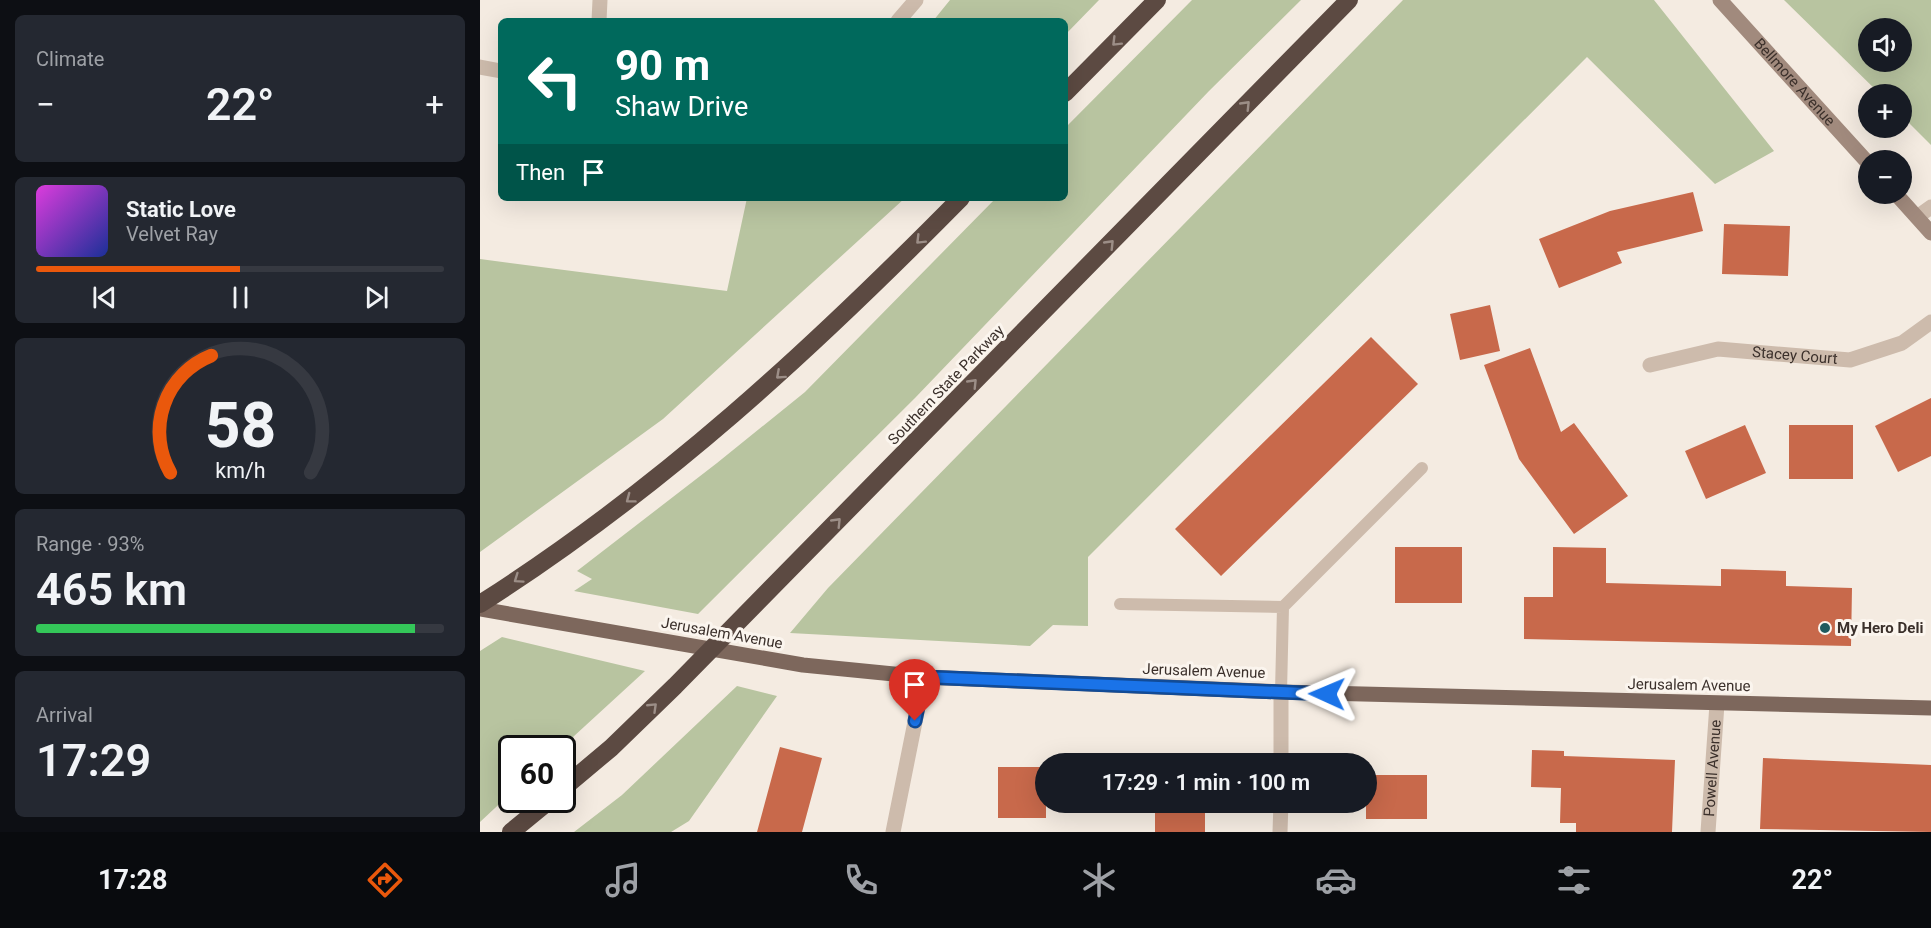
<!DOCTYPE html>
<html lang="en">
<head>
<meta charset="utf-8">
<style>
	body { margin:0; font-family:Roboto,sans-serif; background:#242831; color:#f1f3f6; height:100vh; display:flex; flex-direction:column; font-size:22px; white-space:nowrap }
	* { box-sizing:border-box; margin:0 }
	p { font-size:20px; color:#9ea1a6 }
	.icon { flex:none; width:33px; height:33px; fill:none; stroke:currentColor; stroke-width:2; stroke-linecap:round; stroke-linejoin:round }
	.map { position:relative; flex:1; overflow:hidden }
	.details { display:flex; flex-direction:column; gap:15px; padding:15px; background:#0d0f14; width:480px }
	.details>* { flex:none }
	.hud { position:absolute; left:18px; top:18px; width:570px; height:183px; border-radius:9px; box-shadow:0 6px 24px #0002; background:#00695c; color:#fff; overflow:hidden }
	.buttons { position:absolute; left:1378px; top:18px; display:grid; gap:12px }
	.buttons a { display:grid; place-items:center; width:54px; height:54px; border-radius:50%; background:#171b24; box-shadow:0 6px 24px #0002; font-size:30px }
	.speed { position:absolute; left:18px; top:735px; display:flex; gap:12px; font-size:30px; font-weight:700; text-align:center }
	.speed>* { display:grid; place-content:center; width:78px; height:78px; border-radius:50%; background:#171b24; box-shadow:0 6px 24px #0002; line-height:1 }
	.speed .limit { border:3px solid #111; border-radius:9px; background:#fff; color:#111 }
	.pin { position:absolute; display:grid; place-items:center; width:51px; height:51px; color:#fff; margin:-62px -26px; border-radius:50% 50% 50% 0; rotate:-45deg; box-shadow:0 0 6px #0007 }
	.pin .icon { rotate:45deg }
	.me { position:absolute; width:66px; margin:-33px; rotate:271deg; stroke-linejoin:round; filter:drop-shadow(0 0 4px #0008) }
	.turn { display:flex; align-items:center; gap:21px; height:126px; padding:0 18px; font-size:27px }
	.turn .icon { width:78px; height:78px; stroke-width:2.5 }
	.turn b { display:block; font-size:42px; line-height:51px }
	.then { display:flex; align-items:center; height:57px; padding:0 18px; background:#0003; gap:12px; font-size:22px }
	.big { font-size:45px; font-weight:600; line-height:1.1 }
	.details .widget { flex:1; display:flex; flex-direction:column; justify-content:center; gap:9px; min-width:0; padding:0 21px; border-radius:9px; background:#242831 }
	.details .dial { align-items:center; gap:0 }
	.dial svg { height:156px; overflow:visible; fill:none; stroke:#363941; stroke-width:7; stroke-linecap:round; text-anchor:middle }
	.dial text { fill:#f1f3f6; stroke:none }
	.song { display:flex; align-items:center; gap:18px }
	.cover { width:72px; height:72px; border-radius:9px; background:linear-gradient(135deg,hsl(300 70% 55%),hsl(230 70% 35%)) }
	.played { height:6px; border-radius:3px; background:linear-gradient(90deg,#ea580c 50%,#363941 50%) }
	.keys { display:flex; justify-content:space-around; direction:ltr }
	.heat { display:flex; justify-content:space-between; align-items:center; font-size:33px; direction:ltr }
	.charge { height:9px; border-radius:4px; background:linear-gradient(90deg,#34c759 93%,#363941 0) }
	.trip { position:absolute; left:555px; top:753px; width:342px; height:60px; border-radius:30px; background:#171b24; box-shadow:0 6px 24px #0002; font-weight:600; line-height:60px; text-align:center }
	.dock { display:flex; height:96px; justify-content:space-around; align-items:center; background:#090b0e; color:#9ea1a6 }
	.dock .icon { width:42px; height:42px }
	.dock .active { color:#ea580c }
	.dock b { font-size:27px; color:#f1f3f6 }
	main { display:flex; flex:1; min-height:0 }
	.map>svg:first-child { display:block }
	.green { fill:#b8c4a0; fill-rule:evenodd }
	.building { fill:#c8694b }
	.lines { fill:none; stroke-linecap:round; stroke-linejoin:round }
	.service { stroke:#cdbbac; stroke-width:12 }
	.minor { stroke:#cdbbac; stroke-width:15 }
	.secondary { stroke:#a18a7d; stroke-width:15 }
	.primary { stroke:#7d675c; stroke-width:15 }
	.motorway { stroke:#5c4a42; stroke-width:18 }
	.oneway { stroke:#9c8e87 }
	.route-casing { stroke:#114b97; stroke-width:15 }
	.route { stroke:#1a73e8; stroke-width:10 }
	.poi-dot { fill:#1f5a5e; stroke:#fbf5ee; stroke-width:2 }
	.labels { text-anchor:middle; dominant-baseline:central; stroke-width:6; stroke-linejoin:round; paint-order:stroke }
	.street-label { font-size:15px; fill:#3b302b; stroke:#fbf5ee }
	.poi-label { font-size:15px; font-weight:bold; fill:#3b302b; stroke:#fbf5ee; text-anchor:start }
</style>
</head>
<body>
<main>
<section class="details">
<div class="widget"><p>Climate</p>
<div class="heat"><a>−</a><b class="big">22°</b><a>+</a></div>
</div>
<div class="widget">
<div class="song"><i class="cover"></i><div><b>Static Love</b><p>Velvet Ray</p></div></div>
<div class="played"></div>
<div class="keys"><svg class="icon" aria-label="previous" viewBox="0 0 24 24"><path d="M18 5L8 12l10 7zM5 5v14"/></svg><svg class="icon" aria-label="pause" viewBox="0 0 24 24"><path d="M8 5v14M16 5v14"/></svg><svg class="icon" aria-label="next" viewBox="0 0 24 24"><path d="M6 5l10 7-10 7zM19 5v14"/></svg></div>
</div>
<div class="widget dial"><svg viewBox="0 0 100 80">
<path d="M14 69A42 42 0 1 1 86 69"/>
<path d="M14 69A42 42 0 0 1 35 9" stroke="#ea580c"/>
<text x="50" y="56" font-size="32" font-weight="700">58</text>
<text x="50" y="72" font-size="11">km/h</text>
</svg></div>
<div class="widget"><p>Range · 93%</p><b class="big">465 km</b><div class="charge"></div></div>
<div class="widget"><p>Arrival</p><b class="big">17:29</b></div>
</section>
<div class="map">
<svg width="1451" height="832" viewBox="0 0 1451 832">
	<rect width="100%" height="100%" fill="#f4ebe1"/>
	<path class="green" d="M470,0H619L585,35V21H453Z
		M712,0H821L729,91L435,398L218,614L94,591L112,579L97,571L237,463L325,392L516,198H585V128Z
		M923,0H1174L1294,151L1235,184L1107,57L608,557V626L573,625L550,646L310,633L348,588Z
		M1304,0H1451V145L1422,116V94H1400ZM1389,28H1422V62H1389Z
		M267,198H425L183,419L0,552V259L247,291Z
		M22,637L165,671L81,748H32L31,793L0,822V651Z
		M257,686L297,696L209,821L191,832H94L142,795Z"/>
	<path class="building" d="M1213,192L1223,231L1137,252L1142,263L1079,288L1059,239L1130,211Z
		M1244,224L1310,226L1308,276L1242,274Z
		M1010,305L1020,351L980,360L970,314Z
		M891,337L938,384L741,576L695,529Z
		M1050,348L1081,432L1094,423L1148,496L1094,534L1039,459L1004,365Z
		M1451,398V456L1418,472L1395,426Z
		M1265,425L1286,473L1226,499L1205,451Z
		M1309,425H1373V479H1309Z
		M915,547H982V603H915Z
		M1073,547L1126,548V583L1241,586V569L1306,571V586L1372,588L1371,646L1044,639V597H1073Z
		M300,747L342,758L322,832H277Z
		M1052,750L1084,751V756L1195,760L1192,832H1096V823H1080L1081,788L1051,787Z
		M1283,758L1451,765V832L1280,829Z
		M518,767H566V818H518Z
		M886,775H947V819H886Z
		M675,802H725V832H675Z"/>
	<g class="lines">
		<path class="service" d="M640,604L803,607L801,692
			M803,607L942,468"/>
		<g class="minor">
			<path d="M119,21L120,0"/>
			<path d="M418,21L436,0"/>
			<path d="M0,67L21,71"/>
			<path d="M1437,217L1451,207"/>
			<path id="s1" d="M1170,365L1238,349L1370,360L1422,343L1451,322"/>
			<path d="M801,764V692"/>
			<path d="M413,832L444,677"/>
			<path d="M800,832L801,802"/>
			<path id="s2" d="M1228,832L1237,704"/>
		</g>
		<g class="secondary">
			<path id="s3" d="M1240,0L1389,164"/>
			<path d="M1416,194L1451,233"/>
		</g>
		<path class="primary" d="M0,609L323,665L444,677L801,692L1451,708"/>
		<path class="motorway" d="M585,93L677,0
			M0,604C182,488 330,351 481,198
			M82,789L131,748L195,686L869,0
			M31,832L70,800"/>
	</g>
	<defs><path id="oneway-chevron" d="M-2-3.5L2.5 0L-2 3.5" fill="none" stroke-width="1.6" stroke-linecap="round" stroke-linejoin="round" transform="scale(1.5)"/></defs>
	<g class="oneway">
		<use href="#oneway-chevron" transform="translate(636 42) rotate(135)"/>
		<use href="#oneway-chevron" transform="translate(766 105) rotate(-46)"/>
		<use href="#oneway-chevron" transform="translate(440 240) rotate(135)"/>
		<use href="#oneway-chevron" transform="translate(630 244) rotate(-46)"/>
		<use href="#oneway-chevron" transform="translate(300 375) rotate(138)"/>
		<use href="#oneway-chevron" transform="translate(493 383) rotate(-46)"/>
		<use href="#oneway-chevron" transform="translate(150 499) rotate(143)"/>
		<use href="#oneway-chevron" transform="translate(357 522) rotate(-46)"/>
		<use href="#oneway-chevron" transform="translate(38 579) rotate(145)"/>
		<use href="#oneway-chevron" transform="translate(173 707) rotate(-44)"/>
	</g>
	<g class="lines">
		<defs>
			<path id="route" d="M435,721L444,677L847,694"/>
		</defs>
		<use href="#route" class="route-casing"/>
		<use href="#route" class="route"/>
	</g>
	<circle class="poi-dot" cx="1345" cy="628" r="6"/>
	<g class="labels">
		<g class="street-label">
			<text stroke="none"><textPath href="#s3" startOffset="111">Bellmore Avenue</textPath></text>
			<text stroke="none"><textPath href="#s1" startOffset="147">Stacey Court</textPath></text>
			<text transform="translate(466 385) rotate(-46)">Southern State Parkway</text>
			<text transform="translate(242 633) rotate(10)">Jerusalem Avenue</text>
			<text transform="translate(724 671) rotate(2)">Jerusalem Avenue</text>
			<text transform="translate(1209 685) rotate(1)">Jerusalem Avenue</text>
			<text stroke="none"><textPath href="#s2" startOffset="64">Powell Avenue</textPath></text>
		</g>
		<g class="poi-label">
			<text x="1357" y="628">My Hero Deli</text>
		</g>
	</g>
</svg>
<div class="buttons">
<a><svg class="icon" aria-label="sound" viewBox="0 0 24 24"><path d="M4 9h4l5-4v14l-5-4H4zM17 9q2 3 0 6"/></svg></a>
<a>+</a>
<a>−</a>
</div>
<div class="speed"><div class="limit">60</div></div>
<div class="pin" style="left:435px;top:721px;background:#d93025"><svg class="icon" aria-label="arrive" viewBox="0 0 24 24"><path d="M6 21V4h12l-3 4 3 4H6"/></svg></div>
<svg class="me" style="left:847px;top:694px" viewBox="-20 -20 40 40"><path d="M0-17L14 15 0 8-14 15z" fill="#1a73e8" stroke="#fff" stroke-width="4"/></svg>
<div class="trip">17:29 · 1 min · 100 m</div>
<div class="hud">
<div class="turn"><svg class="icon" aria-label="left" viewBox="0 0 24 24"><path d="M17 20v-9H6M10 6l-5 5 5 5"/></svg><div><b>90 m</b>Shaw Drive</div></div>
<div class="then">Then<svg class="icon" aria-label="arrive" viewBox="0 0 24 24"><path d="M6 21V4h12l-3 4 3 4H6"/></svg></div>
</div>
</div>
</main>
<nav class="dock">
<b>17:28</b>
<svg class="icon active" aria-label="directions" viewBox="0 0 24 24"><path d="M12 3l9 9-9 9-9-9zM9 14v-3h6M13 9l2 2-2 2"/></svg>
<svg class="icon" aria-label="music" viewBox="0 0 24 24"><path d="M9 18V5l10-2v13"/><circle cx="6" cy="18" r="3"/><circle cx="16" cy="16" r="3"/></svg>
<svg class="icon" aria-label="phone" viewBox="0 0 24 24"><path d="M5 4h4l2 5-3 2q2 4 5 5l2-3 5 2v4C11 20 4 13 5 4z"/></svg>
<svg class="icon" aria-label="climate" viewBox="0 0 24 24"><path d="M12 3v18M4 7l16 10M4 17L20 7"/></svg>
<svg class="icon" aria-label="car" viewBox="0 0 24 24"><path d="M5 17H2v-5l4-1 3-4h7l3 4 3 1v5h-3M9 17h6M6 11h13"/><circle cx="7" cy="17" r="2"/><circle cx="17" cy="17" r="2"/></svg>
<svg class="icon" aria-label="filters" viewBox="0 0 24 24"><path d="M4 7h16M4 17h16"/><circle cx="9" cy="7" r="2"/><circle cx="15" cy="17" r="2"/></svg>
<b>22°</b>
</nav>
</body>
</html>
